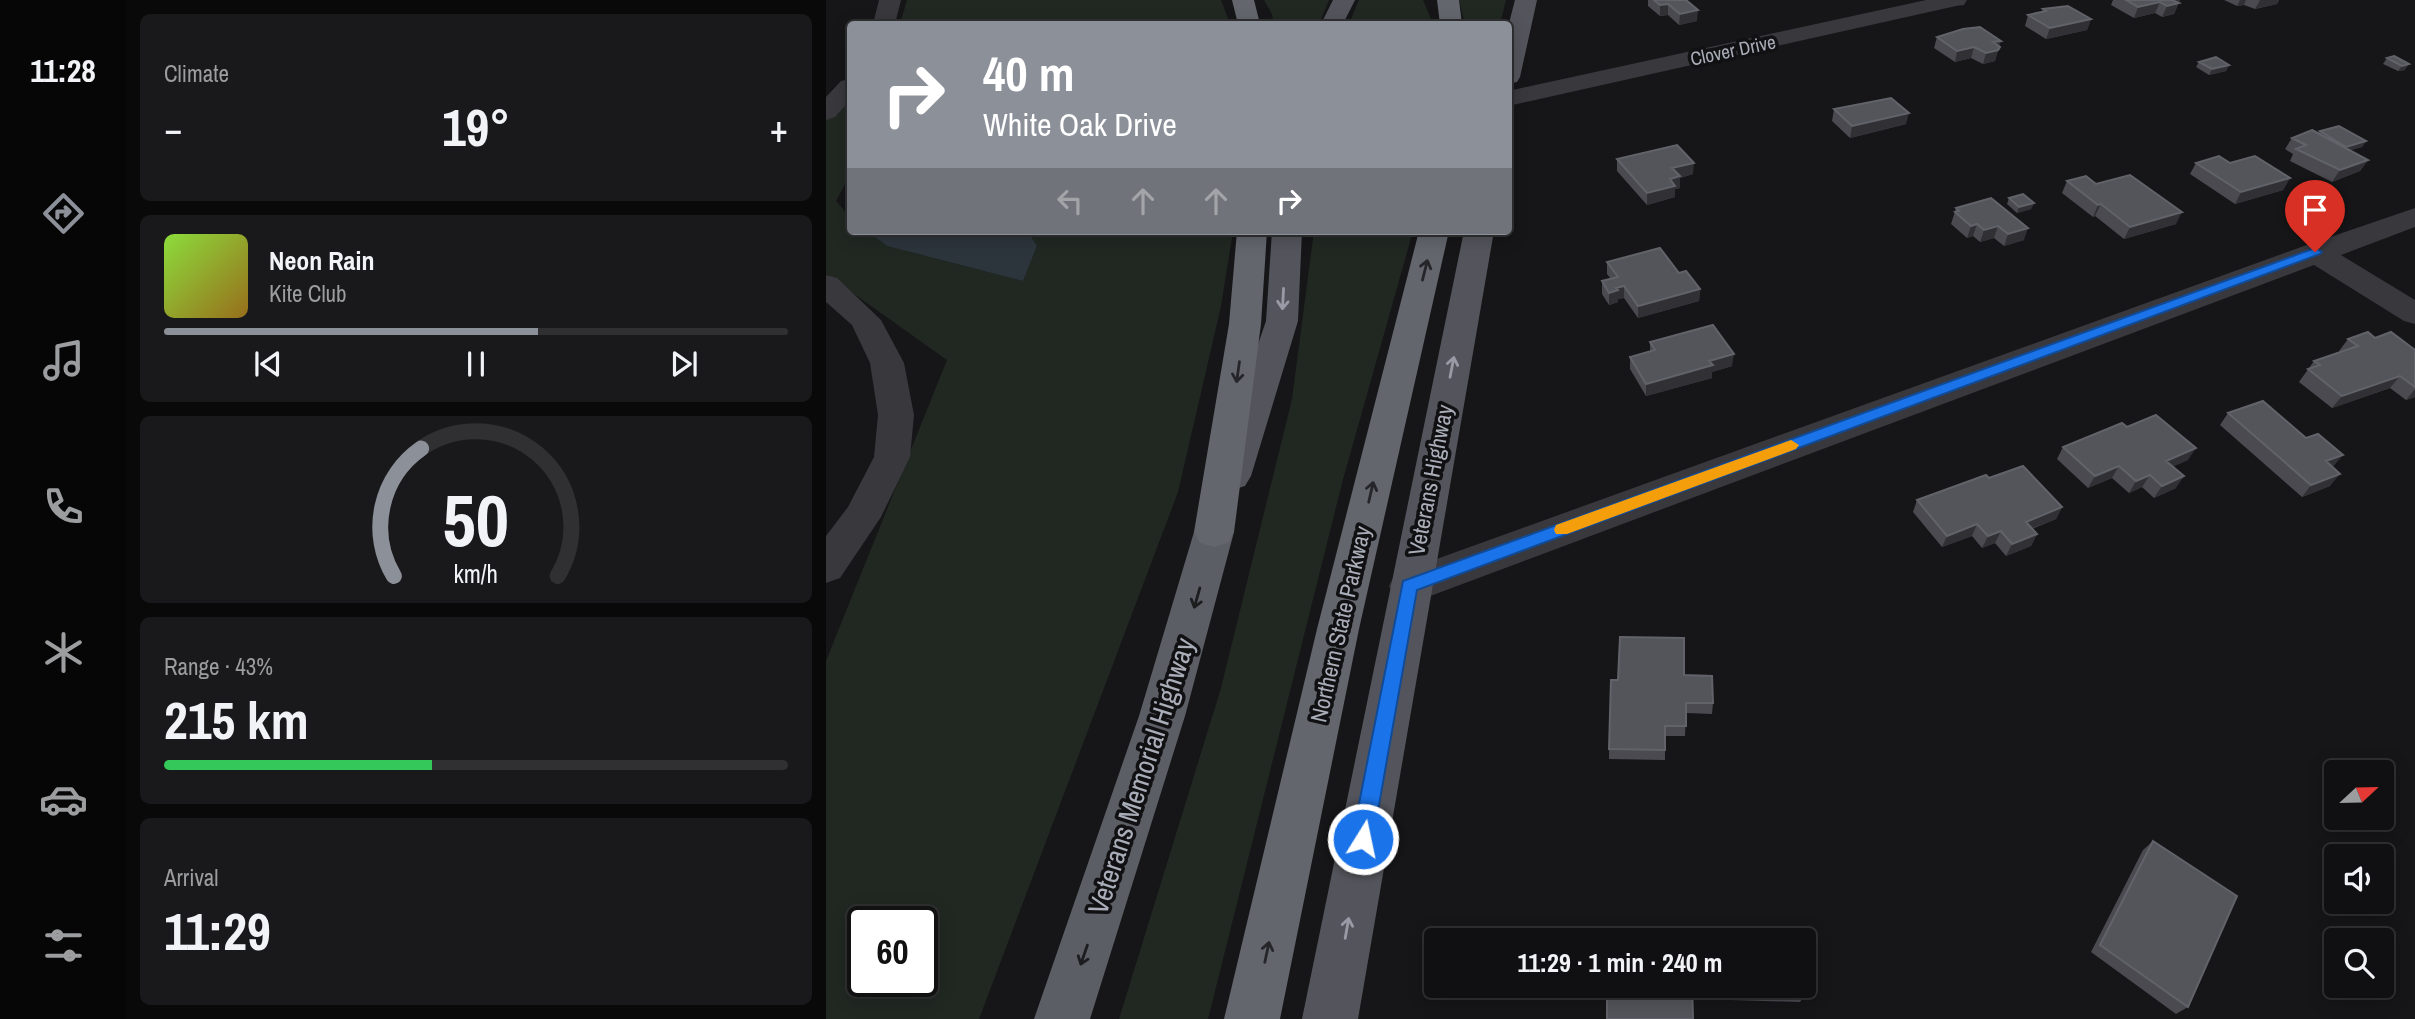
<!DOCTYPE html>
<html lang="en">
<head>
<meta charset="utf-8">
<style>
	body { margin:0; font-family:"Archivo Narrow",sans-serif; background:#19191b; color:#f1f3f6; height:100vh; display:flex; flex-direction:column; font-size:26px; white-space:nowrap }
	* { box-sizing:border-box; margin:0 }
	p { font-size:23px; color:#9c9d9f }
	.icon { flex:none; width:38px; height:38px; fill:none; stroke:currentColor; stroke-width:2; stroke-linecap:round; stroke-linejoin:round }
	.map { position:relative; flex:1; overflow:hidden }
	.panel { display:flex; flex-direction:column; gap:14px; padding:14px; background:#09090a; width:700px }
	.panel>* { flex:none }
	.hud { position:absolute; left:21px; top:21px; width:665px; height:214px; border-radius:7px; box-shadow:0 4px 18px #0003,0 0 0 2px #303032; background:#8c9099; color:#fff; overflow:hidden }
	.needle { width:46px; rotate:68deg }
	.tools { position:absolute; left:1498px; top:760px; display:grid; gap:14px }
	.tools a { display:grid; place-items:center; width:70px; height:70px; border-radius:7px; background:#101012; box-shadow:0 4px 18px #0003,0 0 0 2px #303032; font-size:35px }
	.speed { position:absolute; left:21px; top:906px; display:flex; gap:14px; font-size:35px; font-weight:700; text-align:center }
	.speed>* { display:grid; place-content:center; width:91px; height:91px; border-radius:50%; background:#101012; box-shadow:0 4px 18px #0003,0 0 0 2px #303032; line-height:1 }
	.speed .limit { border:4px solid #111; border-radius:10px; background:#fff; color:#111 }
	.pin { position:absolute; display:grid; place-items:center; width:60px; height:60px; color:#fff; margin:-72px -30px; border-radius:50% 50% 50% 0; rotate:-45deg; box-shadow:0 0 7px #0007 }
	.pin .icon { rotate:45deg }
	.me { position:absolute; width:77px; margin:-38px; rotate:10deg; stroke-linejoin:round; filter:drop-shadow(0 0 5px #0008) }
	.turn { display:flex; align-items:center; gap:24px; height:147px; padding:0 21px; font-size:32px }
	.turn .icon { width:91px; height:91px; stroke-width:2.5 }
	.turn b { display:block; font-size:49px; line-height:60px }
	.lanes { display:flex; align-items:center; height:66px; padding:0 21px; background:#0003; justify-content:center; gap:35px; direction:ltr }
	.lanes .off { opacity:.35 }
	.big { font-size:52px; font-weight:700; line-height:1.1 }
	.panel .card { flex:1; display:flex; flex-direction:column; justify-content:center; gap:10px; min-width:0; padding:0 24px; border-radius:10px; background:#19191b }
	.panel .dial { align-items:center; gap:0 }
	.dial svg { height:182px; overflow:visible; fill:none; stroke:#303032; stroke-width:7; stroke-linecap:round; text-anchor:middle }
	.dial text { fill:#f1f3f6; stroke:none }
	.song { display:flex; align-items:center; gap:21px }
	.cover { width:84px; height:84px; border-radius:10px; background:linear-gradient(135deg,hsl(90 70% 55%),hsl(40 70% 35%)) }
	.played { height:7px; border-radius:4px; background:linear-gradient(90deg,#8c9099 60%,#303032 60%) }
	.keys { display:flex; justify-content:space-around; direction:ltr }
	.heat { display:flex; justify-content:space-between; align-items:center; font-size:38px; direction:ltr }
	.charge { height:10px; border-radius:5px; background:linear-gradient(90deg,#34c759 43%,#303032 0) }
	.trip { position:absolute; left:598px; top:928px; width:392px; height:70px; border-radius:7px; background:#101012; box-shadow:0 4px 18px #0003,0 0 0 2px #303032; font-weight:700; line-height:70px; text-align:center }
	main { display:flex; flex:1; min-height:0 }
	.tabs { display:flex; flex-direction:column; width:126px; justify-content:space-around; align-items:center; background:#060607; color:#9c9d9f }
	.tabs .icon { width:49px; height:49px }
	.tabs .current { color:#8c9099 }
	.tabs b { font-size:32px; color:#f1f3f6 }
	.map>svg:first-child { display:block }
	.green { fill:#212822; fill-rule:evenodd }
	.water { fill:#2d353c }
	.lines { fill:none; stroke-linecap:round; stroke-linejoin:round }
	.minor { fill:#38383d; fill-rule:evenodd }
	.primary { fill:#54555c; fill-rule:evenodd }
	.trunk { fill:#5c5e65; fill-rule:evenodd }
	.motorway { fill:#64666e; fill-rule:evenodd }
	.wall { fill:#4a4a50 }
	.shaded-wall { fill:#313135 }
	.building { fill:#54555b; stroke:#62636a; stroke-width:2 }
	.oneway { stroke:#26262a }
	.oneway2 { stroke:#989ba6 }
	.oneway3 { stroke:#1c1d1f }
	.route { fill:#1a73e8; stroke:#114b97; stroke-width:2 }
	.slow { fill:#f59e0b }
	.labels { text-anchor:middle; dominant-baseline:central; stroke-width:7; stroke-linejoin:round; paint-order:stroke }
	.far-street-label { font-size:19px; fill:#a9adb8; stroke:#111113 }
	.street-label { font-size:23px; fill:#a9adb8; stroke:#111113 }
	.near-street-label { font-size:28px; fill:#a9adb8; stroke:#111113 }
</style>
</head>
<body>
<main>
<nav class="tabs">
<b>11:28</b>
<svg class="icon current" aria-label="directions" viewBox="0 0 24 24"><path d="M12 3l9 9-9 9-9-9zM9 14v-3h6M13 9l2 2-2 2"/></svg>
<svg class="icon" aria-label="music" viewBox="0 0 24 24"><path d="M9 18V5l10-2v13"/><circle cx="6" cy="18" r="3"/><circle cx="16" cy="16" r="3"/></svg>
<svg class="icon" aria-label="phone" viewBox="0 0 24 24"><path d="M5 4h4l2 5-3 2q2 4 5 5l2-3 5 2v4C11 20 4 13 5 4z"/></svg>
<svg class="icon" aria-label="climate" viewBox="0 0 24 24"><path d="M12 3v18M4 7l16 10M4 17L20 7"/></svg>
<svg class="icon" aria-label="car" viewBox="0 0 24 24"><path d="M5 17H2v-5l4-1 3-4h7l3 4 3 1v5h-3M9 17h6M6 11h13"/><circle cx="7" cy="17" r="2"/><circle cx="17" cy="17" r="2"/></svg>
<svg class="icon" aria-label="filters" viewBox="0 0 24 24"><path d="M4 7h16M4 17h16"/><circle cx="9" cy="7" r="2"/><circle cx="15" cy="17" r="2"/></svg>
</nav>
<section class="panel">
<div class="card"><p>Climate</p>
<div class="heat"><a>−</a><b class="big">19°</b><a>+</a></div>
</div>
<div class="card">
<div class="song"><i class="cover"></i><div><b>Neon Rain</b><p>Kite Club</p></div></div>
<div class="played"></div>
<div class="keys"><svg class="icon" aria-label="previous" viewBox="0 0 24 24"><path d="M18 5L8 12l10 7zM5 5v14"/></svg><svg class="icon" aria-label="pause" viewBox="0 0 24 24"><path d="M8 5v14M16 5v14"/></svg><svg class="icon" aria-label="next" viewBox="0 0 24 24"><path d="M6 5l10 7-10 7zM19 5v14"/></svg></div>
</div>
<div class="card dial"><svg viewBox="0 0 100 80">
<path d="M14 69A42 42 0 1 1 86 69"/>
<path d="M14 69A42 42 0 0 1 26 13" stroke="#8c9099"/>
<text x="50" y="56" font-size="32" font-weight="700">50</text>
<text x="50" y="72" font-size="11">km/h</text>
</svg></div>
<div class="card"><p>Range · 43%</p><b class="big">215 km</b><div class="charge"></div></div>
<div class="card"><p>Arrival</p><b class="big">11:29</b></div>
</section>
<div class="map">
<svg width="1589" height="1019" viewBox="0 0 1589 1019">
	<rect width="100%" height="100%" fill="#161618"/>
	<path class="green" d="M81,0H395L404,24H74Z
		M438,0H503L493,24H448L446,14Z
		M533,0H597L607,24H523Z
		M633,0H680L674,24H639Z
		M24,95V175L10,201L24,217V231H41L61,246L197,281L211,246L202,231H407L395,306L352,492L153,1019H0V661L121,360L0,274V115ZM37,922H96V982H37Z
		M488,231H587L516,483L382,1019H293L395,688L466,399Z"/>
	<path class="water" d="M41,231H202L211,246L197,281L61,246Z"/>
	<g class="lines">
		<path class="minor" d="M53,0H75L69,24H47Z
			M1100,0H1141L1138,5L1130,6L682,106V91Z
			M24,79V100L9,117L0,120V97L15,81Z
			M1589,208V227L1515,255L1589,300V324L1578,321L1488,265L599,598L584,603L569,598L563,586L569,574L1478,246Z
			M0,275L11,278L55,320L78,363L88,415L84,457L55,517L14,578L0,583V536L22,507L48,457L52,415L44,363L26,325L0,302Z"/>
		<path class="primary" d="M507,0H529L517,24H495Z
			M689,0H711L694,77L691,82L682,84V27Z
			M446,231H476L472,321L425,476L419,486L406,490L393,486L387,476L440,321Z
			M638,231H668L532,1019H476Z"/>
		<path class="trunk" d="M388,517L402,521L408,532L359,716L264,1019H208L313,716L368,532L374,521Z"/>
		<path class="motorway" d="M406,0H428L434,24H412Z
			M611,0H633L636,24H614Z
			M411,231H441L435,324L408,532L402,543L388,547L374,543L368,532L403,324Z
			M593,231H623L533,629L454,1019H398L491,629Z"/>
	</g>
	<path class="wall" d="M822,0H860L871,21L853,25L842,15L834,16L822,6Z
		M1287,0H1354L1348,14L1336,17L1329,13L1308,18L1285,5Z
		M1398,0H1453L1451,4L1429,9L1418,5L1411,6Z
		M1217,9L1265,19L1261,30L1220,39L1199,26L1202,15L1216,12Z
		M1111,37L1173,46L1169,61L1157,64L1145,58L1129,62L1108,48Z
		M1568,56L1579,70L1572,71L1557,64L1561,58Z
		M1373,62L1403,65L1400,71L1383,75L1370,67Z
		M1008,109L1080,124L1024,138L1006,121Z
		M1494,131L1540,141L1536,147L1524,150L1542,160L1534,171L1506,182L1464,161L1467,154L1459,149L1466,138L1492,134Z
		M791,159L867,174L854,178V188L849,189V197L821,205L791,171Z
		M1370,163H1404L1464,178L1457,190L1409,204L1364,174Z
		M1241,181L1270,184L1350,224L1298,239L1269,216L1267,217L1236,193Z
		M1165,198L1198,240L1178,246L1168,238L1154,242L1147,236L1141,238L1125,224L1130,208Z
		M1183,198L1208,203L1205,209L1191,213L1181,204Z
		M781,262L853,273L874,289L873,301L812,318L798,298L792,299V302L783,305L776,294V281L785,279L781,274Z
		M1549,338L1589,350V397L1580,400L1564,388L1506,408L1473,382L1488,361L1514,352L1513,351L1522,339Z
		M824,342L906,366L886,372V378L820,396L804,369V357L824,351Z
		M1402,413L1507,467H1506L1504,486L1476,497L1394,425Z
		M1301,427L1362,460L1347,466L1350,488L1328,498L1316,487L1303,493L1286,478L1262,488L1231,459L1237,447Z
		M1163,478L1236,507L1230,519L1206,529L1211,534L1205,546L1180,556L1169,543L1156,548L1146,536L1116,547L1087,512L1091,500Z
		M858,675L887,703L886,714L860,713L859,736H839V760L783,759V749L792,680Z
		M1327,841L1362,1007L1350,1014L1265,952L1317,850Z
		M904,985H975L976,999L974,1002L905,1000Z"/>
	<path class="shaded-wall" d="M1346,0H1354L1348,14L1336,17L1341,6Z
		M1414,0H1420L1418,5L1411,6Z
		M1434,0H1453L1451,4L1429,9Z
		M1334,2L1329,13L1308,18L1312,7Z
		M842,4V15L834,16V5Z
		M872,10L871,21L853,25L854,14Z
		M1265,19L1261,30L1220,39L1224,28Z
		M1175,41L1169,61L1157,64L1160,53L1167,42Z
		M1148,47L1145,58L1129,62L1131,51Z
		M1583,64L1579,70L1572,71L1576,66Z
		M1403,65L1400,71L1383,75L1386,69Z
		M1083,113L1080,124L1024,138L1026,126Z
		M1540,141L1536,147L1516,153L1520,147Z
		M1542,160L1534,171L1506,182L1514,170Z
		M868,163L867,174L854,178V188L849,189V197L821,205V193L846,168Z
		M1464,178L1457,190L1409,204L1415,192Z
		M1208,203L1205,209L1191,213L1193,207Z
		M1275,204L1269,216L1267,217L1272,205Z
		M1356,212L1350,224L1298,239L1304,227Z
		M1151,224L1147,236L1141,238L1145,226Z
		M1172,226L1168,238L1154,242L1158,230Z
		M1202,228L1198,240L1178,246L1182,234Z
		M798,286V298L792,299V302L783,305V293L790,288Z
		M874,289L873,301L812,318V306Z
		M908,354L906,366L886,372V378L820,396V384L883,361Z
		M1574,376L1564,388L1506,408L1516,396Z
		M1589,389V397L1580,400Z
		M1370,448L1362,460L1333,473L1340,461Z
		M1517,455L1507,467L1490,473L1500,461Z
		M1293,466L1286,478L1262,488L1269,476Z
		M1514,474L1504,486L1476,497L1485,485Z
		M1324,475L1316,487L1303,493L1310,481Z
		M1358,476L1350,488L1328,498L1336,486Z
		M1236,507L1230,519L1194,533L1200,522Z
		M1151,524L1146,536L1116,547L1121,536Z
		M1175,531L1169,543L1156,548L1162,536Z
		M1211,534L1205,546L1180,556L1186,544Z"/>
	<path class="building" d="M828,0H860L872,10L854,14L842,4L834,5Z
		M1300,0H1347H1346L1353,3L1341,6L1334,2L1312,7Z
		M1242,6L1265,19L1224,28L1202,15L1220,11L1217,9Z
		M1154,27L1175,41L1167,42L1174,47L1172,50L1160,53L1148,47L1131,51L1111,37L1137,29Z
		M1568,56L1583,64L1576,66L1561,58Z
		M1390,57L1403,65L1386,69L1373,62Z
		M1065,98L1083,113L1026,126L1008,109Z
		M1513,126L1540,141L1520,147L1494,131Z
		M1486,130L1542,160L1514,170L1470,149L1480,145L1466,138Z
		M851,145L868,163L846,168L854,176L844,179L849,186L821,193L791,159Z
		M1393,156L1404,163L1429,156L1464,178L1415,192L1370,163Z
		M1304,175L1356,212L1304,227L1275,204L1272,205L1241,181L1260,176L1270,184Z
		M1197,194L1208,203L1193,207L1183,198Z
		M1165,198L1202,228L1182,234L1172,226L1158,230L1151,224L1145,226L1129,212L1133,211L1130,208Z
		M834,248L853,273L860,271L874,289L812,306L798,286L790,288L792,290L783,293L776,281L792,277L781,262Z
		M887,325L908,354L883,361L887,365L820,384L804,357L829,350L824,342Z
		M1542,332L1549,338L1565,332L1589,350V387L1574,376L1516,396L1482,369L1494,365L1488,361L1532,346L1522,339Z
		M1437,401L1480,438L1492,434L1517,455L1500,461L1514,474L1485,485L1402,413Z
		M1330,415L1370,448L1340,461L1358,476L1336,486L1324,475L1310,481L1293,466L1269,476L1237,447L1296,423L1301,427Z
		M1197,466L1236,507L1200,522L1211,534L1186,544L1175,531L1162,536L1151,524L1121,536L1091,500L1160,475L1163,478Z
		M794,637L858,638V675L886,676L887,703H860V726H839V750L783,749L785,680H792Z
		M1327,841L1411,896L1362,1007L1274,945Z
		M781,985H866L867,1019H781Z
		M905,985H975L976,999L906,997Z"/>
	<defs><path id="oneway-shaft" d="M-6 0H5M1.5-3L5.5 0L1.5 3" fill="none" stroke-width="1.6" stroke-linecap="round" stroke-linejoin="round" transform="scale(1.75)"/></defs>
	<g class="oneway">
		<use href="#oneway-shaft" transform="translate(599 270) rotate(-76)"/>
		<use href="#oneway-shaft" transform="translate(412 372) rotate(98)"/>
		<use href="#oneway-shaft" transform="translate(545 492) rotate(-77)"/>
		<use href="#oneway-shaft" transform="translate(441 952) rotate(-78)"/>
	</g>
	<g class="oneway2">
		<use href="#oneway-shaft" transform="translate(457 299) rotate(93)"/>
		<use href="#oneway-shaft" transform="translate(626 367) rotate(-79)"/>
		<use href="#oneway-shaft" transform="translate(521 928) rotate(-80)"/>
	</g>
	<g class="oneway3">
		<use href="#oneway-shaft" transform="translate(371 598) rotate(106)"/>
		<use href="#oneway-shaft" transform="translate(258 955) rotate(109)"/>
	</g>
	<path class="route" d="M1489,248L1496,252L1494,254L591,590L547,839L544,846L537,849L529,846L526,839L577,581Z"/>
	<path class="slow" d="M965,440L973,445L970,449L741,534H730L728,530L730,525Z"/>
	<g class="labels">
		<g class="far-street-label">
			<text transform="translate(907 50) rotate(-12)">Clover Drive</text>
		</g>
		<g class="street-label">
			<text transform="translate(604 480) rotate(-79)">Veterans Highway</text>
			<text transform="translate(514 624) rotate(-77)">Northern State Parkway</text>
		</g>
		<g class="near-street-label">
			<text transform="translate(315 776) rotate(-72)">Veterans Memorial Highway</text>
		</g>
	</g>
</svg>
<div class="tools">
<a><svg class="needle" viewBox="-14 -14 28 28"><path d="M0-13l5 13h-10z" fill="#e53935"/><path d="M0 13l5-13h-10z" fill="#9c9d9f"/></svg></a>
<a><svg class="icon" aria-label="sound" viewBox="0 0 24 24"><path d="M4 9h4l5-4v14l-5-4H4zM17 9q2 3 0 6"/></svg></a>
<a><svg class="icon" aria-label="search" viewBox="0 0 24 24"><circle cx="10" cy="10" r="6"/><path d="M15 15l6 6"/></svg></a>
</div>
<div class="speed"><div class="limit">60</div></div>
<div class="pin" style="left:1489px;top:252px;background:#d93025"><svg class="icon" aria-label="arrive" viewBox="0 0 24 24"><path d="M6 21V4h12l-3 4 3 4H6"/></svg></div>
<svg class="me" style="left:537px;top:839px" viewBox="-20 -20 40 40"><circle r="17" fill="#1a73e8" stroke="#fff" stroke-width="3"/><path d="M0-11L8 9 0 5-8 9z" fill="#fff"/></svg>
<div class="trip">11:29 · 1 min · 240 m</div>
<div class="hud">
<div class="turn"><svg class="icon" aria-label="right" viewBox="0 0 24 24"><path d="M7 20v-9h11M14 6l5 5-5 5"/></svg><div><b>40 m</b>White Oak Drive</div></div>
<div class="lanes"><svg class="icon off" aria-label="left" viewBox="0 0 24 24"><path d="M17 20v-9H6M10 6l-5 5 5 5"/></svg><svg class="icon off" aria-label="ahead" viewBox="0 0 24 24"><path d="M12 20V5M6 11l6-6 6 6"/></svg><svg class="icon off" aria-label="ahead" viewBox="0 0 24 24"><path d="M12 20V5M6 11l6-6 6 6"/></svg><svg class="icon" aria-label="right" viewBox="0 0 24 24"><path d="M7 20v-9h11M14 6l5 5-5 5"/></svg></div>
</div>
</div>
</main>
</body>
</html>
